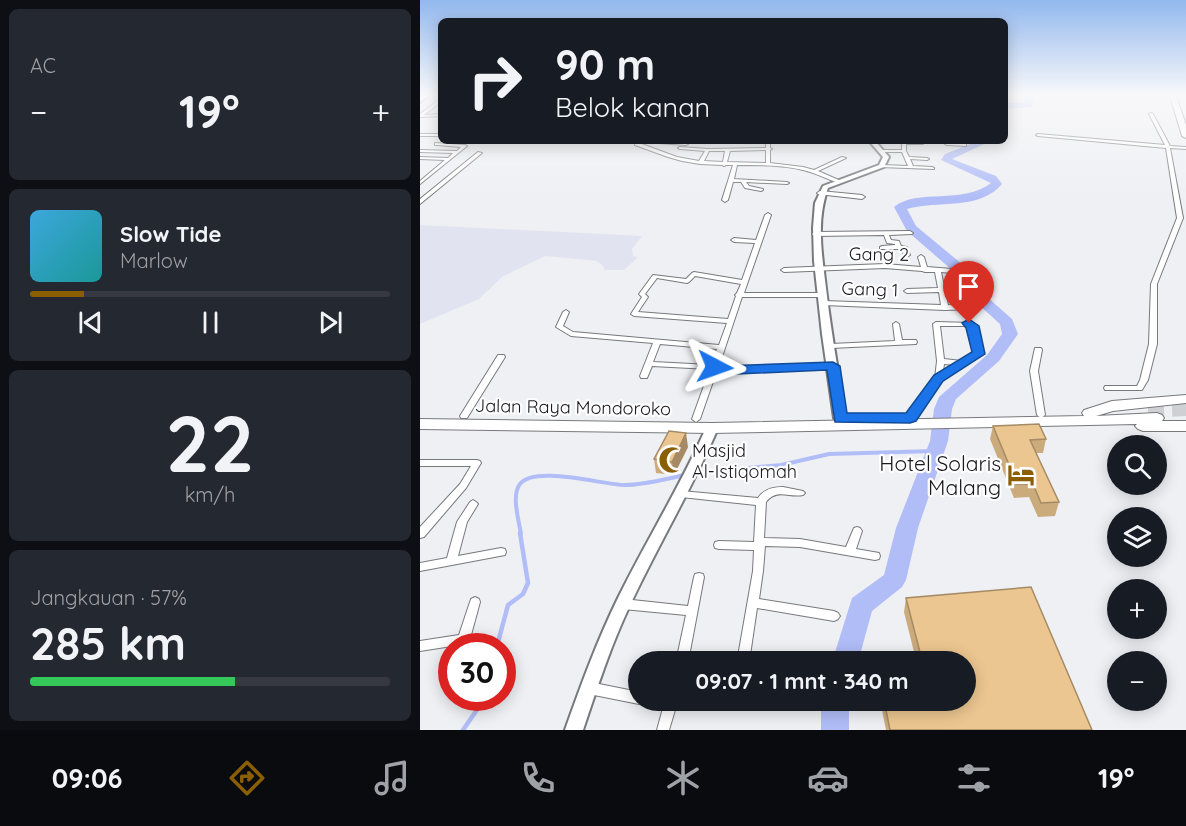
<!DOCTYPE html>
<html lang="id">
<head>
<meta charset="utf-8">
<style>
	body { margin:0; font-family:Quicksand,sans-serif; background:#242831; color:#f1f3f6; height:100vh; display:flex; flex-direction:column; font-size:22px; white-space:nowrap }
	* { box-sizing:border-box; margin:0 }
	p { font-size:20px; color:#9ea1a6 }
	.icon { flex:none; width:33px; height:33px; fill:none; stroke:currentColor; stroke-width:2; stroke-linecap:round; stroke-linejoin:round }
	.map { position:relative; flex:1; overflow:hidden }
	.drawer { display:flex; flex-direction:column; gap:9px; padding:9px; background:#0d0f14; width:420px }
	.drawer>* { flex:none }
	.top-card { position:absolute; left:18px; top:18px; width:570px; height:126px; border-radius:9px; box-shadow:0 3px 15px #0003; background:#171b24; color:#f1f3f6; overflow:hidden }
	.buttons { position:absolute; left:687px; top:435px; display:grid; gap:12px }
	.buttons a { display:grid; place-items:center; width:60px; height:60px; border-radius:50%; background:#171b24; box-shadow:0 3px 15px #0003; font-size:30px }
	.speed { position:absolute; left:18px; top:633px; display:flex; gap:12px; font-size:30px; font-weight:700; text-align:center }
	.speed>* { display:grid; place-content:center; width:78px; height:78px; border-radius:50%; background:#171b24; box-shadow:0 3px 15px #0003; line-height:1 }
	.speed .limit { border:9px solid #d22; background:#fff; color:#111 }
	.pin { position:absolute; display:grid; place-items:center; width:51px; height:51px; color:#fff; margin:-62px -26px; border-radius:50% 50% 50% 0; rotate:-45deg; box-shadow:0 0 6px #0007 }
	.pin .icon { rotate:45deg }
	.me { position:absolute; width:66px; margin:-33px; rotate:94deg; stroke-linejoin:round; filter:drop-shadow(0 0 4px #0008) }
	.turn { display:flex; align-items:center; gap:21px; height:126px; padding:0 18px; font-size:27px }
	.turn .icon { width:78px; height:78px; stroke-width:2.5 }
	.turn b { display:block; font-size:42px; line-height:51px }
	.big { font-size:45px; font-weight:800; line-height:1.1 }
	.drawer .widget { flex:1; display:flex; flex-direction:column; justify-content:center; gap:9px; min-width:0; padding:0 21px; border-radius:9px; background:#242831 }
	.drawer .dial { align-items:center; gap:0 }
	.dial b { font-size:78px; line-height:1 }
	.song { display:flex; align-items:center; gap:18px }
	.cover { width:72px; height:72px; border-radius:9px; background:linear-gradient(135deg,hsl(200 70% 55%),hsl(180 70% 35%)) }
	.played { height:6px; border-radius:3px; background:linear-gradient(90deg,#8b5e02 15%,#363941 15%) }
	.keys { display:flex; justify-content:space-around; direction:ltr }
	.heat { display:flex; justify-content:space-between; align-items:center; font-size:33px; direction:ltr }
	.charge { height:9px; border-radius:4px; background:linear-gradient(90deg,#34c759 57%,#363941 0) }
	.trip { position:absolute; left:208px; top:651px; width:348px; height:60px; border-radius:30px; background:#171b24; box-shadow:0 3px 15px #0003; font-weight:800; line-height:60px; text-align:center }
	.menu { display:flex; height:96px; justify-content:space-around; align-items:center; background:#090b0e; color:#9ea1a6 }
	.menu .icon { width:42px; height:42px }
	.menu .selected { color:#8b5e02 }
	.menu b { font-size:27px; color:#f1f3f6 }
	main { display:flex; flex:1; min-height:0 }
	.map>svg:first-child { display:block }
	.built { fill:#e1e4f0 }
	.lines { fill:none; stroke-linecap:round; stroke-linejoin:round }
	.stream-far1 { stroke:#b1bdf7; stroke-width:4 }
	.stream { stroke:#b1bdf7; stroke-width:4.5 }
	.river { fill:#b1bdf7; fill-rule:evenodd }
	.highway-tunnel { stroke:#cfd0d3; stroke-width:16; stroke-dasharray:16 8; stroke-linecap:butt }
	.street-casing { stroke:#78797c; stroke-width:2 }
	.secondary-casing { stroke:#78797c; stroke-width:4 }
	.highway-casing { stroke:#78797c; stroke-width:2 }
	.street { fill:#fff; fill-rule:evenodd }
	.secondary { fill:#fff; fill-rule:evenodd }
	.highway { fill:#fff; fill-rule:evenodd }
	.wall { fill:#cbaa7c }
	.shaded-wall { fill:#a58b65 }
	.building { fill:#ecc690; stroke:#a58b65; stroke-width:1.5 }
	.route { fill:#1a73e8; stroke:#114b97; stroke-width:1.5 }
	.labels { text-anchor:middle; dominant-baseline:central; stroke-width:4.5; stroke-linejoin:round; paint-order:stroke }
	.street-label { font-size:18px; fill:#19191b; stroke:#fdfdff }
	.poi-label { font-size:18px; fill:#19191b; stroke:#fdfdff; text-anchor:start }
	.near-poi-label { font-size:21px; fill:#19191b; stroke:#fdfdff; text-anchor:end }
</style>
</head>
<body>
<main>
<section class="drawer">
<div class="widget"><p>AC</p>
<div class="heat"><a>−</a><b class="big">19°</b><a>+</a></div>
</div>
<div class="widget">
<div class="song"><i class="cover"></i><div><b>Slow Tide</b><p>Marlow</p></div></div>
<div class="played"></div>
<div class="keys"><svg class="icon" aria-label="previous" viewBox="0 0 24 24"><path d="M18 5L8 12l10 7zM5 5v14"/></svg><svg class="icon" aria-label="pause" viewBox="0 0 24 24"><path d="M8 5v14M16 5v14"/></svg><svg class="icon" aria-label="next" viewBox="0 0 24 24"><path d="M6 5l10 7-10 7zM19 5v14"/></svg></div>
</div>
<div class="widget dial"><b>22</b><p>km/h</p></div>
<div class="widget"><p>Jangkauan · 57%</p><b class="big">285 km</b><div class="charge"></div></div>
</section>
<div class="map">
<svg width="766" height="730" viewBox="0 0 766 730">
	<rect width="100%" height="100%" fill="#eff0f4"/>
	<path class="built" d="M0,225L222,236L212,249L213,256L218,257L204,270H184V267L177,261L125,256L82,277L59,299L0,324Z"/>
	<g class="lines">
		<path class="stream-far1" d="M274,473L361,465L409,454L515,451
			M101,534C99,521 91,495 100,484C115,465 183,485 205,485C225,485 245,479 265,475"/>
		<path class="stream" d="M77,646L88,605L103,594L108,583L100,533
			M43,730L65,698"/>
		<path class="river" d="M602,96H610L614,99L612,107L585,109V103H606Z
			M558,141H571L532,159L576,176L582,184C559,211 518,200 487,209L496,226L543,265L549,281L592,319L598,334L579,361L536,399L532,409L528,441L498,528L486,580L482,587L452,611L438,662H412L432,598L464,575L476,528L510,441L514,409L519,397L567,355L582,334L580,324L538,286L532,270L487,231L474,207C497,188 543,205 571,183L521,160L525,154Z
			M401,700H429V730H401Z"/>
		<path class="highway-tunnel" d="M728,410L766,408"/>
		<defs>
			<path id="street" d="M20,99H21V102L4,115L21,114V116L0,117V114Z
				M731,113L733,114L750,146L766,147V149L750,148L763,218L737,284V344L728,380L722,390H685L684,388L685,386H717L720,380L729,344L731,284L757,218L746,148L618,136L616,135L618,134L745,145L729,114Z
				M0,134H21V136H0Z
				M216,141H220L219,143L257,157L279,161L285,151L260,149L258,148L260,147L288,149L346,148V141H350V148L352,149L350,150V163L383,167L394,170L422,157L426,158L398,171L421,181V183H419C407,179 396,173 383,170C361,165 340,165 317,165L314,179L367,182L369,183L367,184L326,182L329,186L343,189V190L341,191L325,188L321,182H313L308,200L305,202L302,200L313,165H306L304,166L302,165L280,164L262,161L248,157L215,145ZM346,150V163L307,162L310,151ZM289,151H305L303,162L284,161Z
				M223,141L266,143L268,144L266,145L225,142Z
				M482,141L503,142V144H486V151L489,157L507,158L509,159L507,160L490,159L493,166L512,167L514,168V169L460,167V166L462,165L488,166L482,152H462L460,151L462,150H482Z
				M542,141H546V146L527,145L525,144L527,143L542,144Z
				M15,143L45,145L47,146L0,184V181L25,160L0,159V157L28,158L33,153L0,152V150L37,151L41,147L17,145H15Z
				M58,152L62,153L0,204V199Z
				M400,191L442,195L445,197L442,199L398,194L397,193Z
				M348,213L351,215L324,293H402L405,295L402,297H322L298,369L413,364H416L417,366L416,368L296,373L280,419L276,422L272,419L290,369L232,366L227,378H221L220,376L233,343L151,336L136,327L143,312L146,310L149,312L143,326L153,332L299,345L307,323L214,316L211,314L222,297L219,294L233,275L266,279L272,273L274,272L322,280L335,243L314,242L311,240L314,238L336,240L345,215ZM275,276L321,284L317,293L315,295L316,296L308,319L218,312L228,297L225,294L237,278L267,283L269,282ZM240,344L297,349L291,365L233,362Z
				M490,231L493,233L492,234L469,235L471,240L479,241L481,246L487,247L490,255L487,257L484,255L482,249H460V247L462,246L475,245V244L467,243L464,235L395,236L392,234L395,232Z
				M501,255L504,257L507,267L532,269L535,271L532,273L521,272L528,305L551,306L553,307L554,308L553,309L525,310L404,305L401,303L404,301L521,305L519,292L487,293L484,291L487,289L518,288L515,272H505L502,271L465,268L364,272L361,270L364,268L465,264L501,267L498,257Z
				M476,322L479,324L482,340H496L497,342L496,344L411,348L407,346L411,344L475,341L473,324Z
				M516,322L553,323L563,354L522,380L493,420H487L486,418L487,416L515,378L517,361L513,324ZM520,326H548L555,353L542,361L524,359ZM524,364L536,365L523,372Z
				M615,348H621L622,350L618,371L625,415L621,418L617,415L610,371Z
				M78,355H84L85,357L47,418H41L40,416Z
				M0,460H57L60,461L61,463L46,488L4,537L0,538V527L40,484L51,466H0Z
				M363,487L383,491L385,493L383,495C369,498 357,488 346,502L344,538L380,539L426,547L434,528L437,527L440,528L442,531L436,549L459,553L460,556L459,559L455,560L380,547L345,546L343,571L339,599L414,611L418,613L420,616L418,619L414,621L337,608L329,662H317L333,571L334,550L299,549L295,548L294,545L295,542L299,541L334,542L336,505L261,497L258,496L256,494L258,492L261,491L338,498C344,489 353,487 363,487Z
				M53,500L56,502L58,504L47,522L38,556L81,548L85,549L86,552L85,555L0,571V563L27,558L37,522L50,502Z
				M279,573L283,574L284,577L268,662H256L266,615L203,609L199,607L198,604L199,601L203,599L268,606L274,577L275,574Z
				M55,597L59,599L60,602L48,646H32L0,651V641L39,635L51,599Z
				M169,682L219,692V700H224L223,702L219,704L169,694L165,692L163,688L165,684Z
				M227,700H258L249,730H237L243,708L229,704Z"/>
			<path id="secondary" d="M2,96H8L0,102V97Z
				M449,141H455L469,157L464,167L408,188C397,217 401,250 405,280C410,326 418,372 426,418L420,422L414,418L402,334L394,261L393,228L395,203L403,186L459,165L463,157Z
				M292,424L296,425L298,428C272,489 238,545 210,605C191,645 177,688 163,730H145C161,685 177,641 198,598C226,541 260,487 286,428L288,425Z"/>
			<path id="highway" d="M750,96H756L766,125V138L762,136Z
				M766,395V403L693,411L676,416L737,413L742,415L744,418L742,421H766V431H723L718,429L715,426L717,424L292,433L0,429V419L292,423L664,416L662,413L664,410L692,401Z"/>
		</defs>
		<use href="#street" class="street-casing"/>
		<use href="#secondary" class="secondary-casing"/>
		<use href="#highway" class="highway-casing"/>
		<use href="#street" class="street"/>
		<use href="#secondary" class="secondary"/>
		<use href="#highway" class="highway"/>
	</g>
	<path class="wall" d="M573,426L626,439L623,453H616L639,502L635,516L618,517L609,497L594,498L570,439Z
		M268,447L254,475L236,473L234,459Z
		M486,598L672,730H466L460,700H546L496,660L484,612Z"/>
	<path class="shaded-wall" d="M266,433L268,447L254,475L252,462Z"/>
	<path class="building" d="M619,424L626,439L610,440L639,502L621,503L613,484H597L573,426Z
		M249,431L266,433L252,462L234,459Z
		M611,587L672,730H470L464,700H546V662H483L502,660L486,598Z"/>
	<linearGradient id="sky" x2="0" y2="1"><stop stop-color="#92b8ee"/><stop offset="0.48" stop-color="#f8f8fa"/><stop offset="1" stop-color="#f8f8fa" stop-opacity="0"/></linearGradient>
	<rect width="766" height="198" fill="url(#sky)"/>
	<path class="route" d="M549,319L559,326L565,354L523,381L496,421L490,423L415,422L407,370L294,375L287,371L290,364L295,363L302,366L413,362L420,366L427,413H486L514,375L552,352L546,328L542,323Z"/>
	<defs>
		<symbol id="mosque-bare" viewBox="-9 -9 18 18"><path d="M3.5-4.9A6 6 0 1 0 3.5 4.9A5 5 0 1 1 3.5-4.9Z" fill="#8b5e02" stroke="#fdfdff" stroke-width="2.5" paint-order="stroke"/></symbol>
		<symbol id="hotel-bare" viewBox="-9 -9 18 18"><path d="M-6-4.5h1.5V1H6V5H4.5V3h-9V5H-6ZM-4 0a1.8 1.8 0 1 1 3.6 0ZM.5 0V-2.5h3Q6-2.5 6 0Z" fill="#8b5e02" stroke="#fdfdff" stroke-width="2.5" paint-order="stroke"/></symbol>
	</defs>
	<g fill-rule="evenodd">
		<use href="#mosque-bare" x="233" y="441" width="38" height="38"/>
		<use href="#hotel-bare" x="582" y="456" width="38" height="38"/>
	</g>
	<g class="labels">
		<g class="street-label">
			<text transform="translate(459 254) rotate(1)">Gang 2</text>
			<text transform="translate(450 289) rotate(2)">Gang 1</text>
			<text transform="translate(153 407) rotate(1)">Jalan Raya Mondoroko</text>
		</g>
		<g class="poi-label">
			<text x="272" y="450">Masjid<tspan x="272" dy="21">Al-Istiqomah</tspan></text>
		</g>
		<g class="near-poi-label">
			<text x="581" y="463">Hotel Solaris<tspan x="581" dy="24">Malang</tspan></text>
		</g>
	</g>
</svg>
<div class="buttons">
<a><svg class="icon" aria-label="search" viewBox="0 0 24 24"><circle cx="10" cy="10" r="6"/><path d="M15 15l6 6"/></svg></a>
<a><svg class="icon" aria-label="layers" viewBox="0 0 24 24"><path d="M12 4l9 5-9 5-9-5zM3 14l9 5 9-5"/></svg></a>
<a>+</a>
<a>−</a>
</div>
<div class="speed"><div class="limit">30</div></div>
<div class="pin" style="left:549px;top:323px;background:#d93025"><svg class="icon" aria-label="arrive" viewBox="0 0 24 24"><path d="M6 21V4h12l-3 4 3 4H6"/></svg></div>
<svg class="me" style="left:295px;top:367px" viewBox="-20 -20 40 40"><path d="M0-17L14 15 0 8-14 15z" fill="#1a73e8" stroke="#fff" stroke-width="4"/></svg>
<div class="trip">09:07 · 1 mnt · 340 m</div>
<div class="top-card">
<div class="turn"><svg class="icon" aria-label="right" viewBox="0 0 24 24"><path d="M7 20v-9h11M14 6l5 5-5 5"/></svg><div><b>90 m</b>Belok kanan</div></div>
</div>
</div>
</main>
<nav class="menu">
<b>09:06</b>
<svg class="icon selected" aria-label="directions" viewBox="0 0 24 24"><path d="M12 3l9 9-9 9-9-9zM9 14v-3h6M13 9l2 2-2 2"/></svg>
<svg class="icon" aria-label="music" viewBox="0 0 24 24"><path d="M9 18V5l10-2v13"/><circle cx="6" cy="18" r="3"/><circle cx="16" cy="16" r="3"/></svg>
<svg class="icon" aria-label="phone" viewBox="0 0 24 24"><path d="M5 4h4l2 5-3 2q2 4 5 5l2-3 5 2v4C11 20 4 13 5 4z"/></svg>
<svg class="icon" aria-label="climate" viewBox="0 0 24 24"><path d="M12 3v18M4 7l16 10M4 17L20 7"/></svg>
<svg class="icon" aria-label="car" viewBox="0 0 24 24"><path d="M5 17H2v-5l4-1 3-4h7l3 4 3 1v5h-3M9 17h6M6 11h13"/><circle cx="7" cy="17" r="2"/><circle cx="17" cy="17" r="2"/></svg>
<svg class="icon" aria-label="filters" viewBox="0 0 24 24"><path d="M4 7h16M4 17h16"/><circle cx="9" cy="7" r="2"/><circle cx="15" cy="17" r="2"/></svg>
<b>19°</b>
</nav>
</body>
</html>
